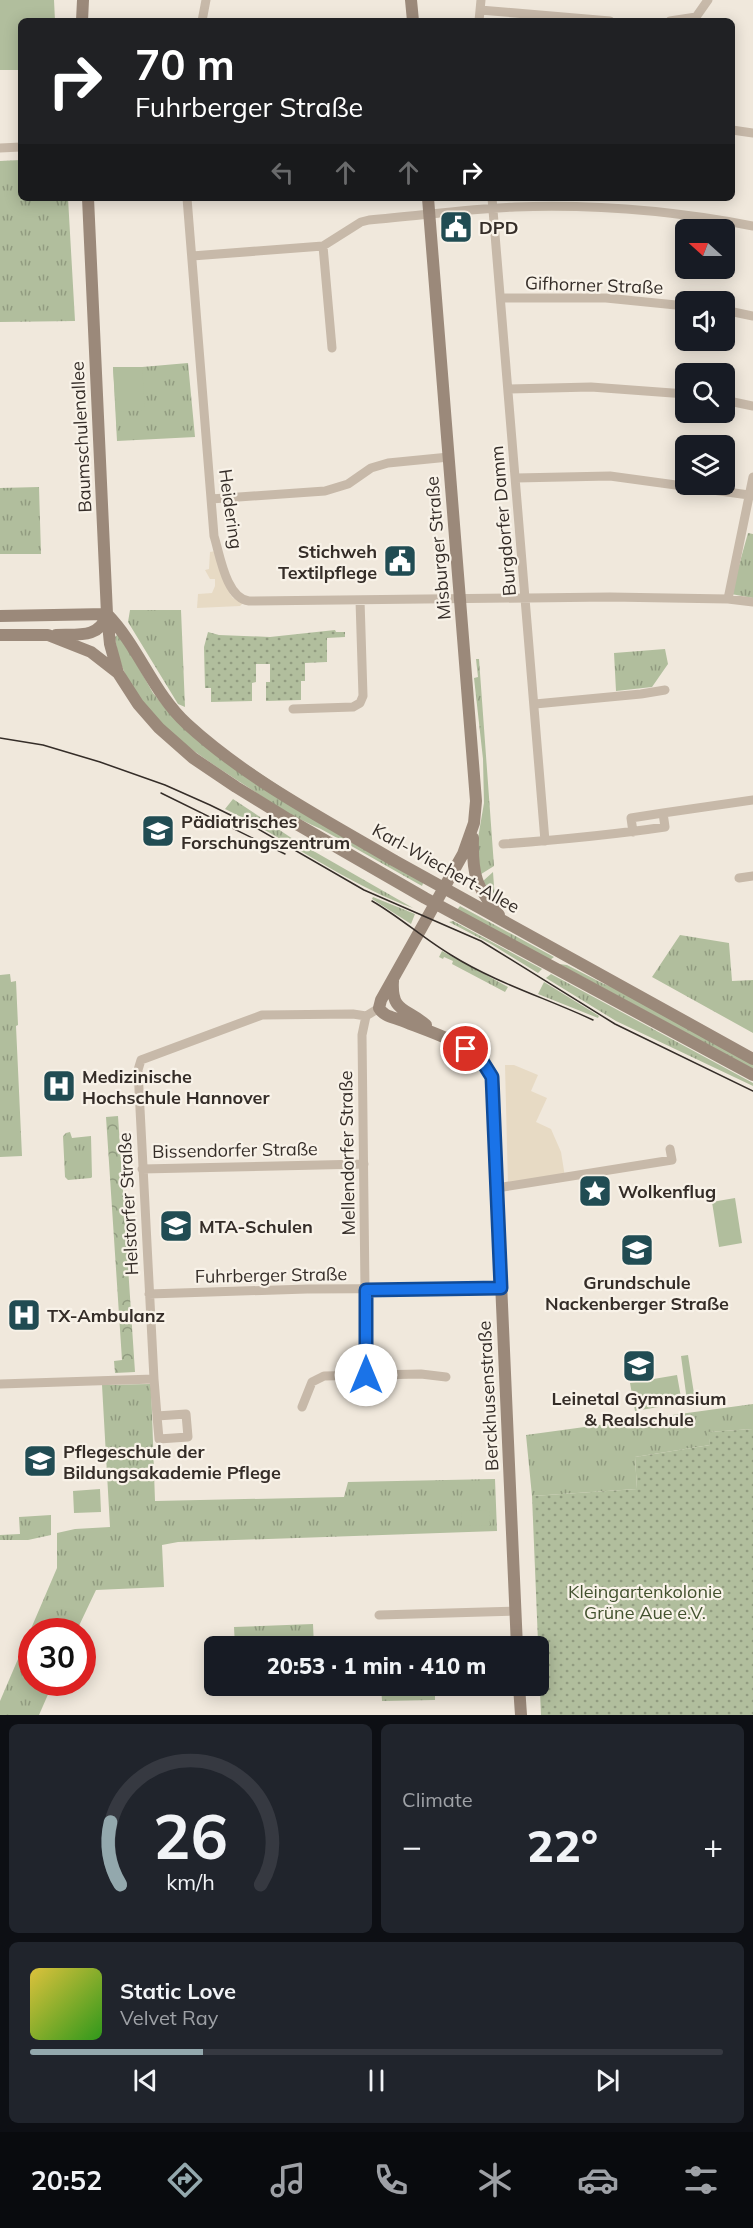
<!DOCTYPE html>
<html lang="en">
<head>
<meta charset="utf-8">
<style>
	body { margin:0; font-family:Mulish,sans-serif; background:#20242c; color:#f1f3f6; height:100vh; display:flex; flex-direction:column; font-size:22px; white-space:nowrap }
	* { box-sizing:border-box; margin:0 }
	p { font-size:20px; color:#9ea1a6 }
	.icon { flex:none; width:33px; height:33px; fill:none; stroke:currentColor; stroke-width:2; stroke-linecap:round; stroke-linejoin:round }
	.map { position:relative; height:1715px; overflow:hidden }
	.panel { display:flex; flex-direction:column; gap:9px; padding:9px; background:#0d0f14; flex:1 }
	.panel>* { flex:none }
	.guide { position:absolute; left:18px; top:18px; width:717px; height:183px; border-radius:9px; box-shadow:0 3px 15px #0003; background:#202124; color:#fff; overflow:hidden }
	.needle { width:39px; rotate:291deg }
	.controls { position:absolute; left:675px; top:219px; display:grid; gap:12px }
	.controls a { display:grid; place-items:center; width:60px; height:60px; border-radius:9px; background:#171b24; box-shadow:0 3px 15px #0003; font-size:30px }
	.speed { position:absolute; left:18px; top:1618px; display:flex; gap:12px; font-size:30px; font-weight:700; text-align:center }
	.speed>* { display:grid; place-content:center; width:78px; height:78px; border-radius:50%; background:#171b24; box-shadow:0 3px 15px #0003; line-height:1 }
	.speed .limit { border:9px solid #d22; background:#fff; color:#111 }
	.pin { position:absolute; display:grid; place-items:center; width:51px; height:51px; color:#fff; margin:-26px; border:3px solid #fff; border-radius:50%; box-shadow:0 2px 6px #0007 }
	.me { position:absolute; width:66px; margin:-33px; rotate:0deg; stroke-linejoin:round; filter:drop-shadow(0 0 4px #0008) }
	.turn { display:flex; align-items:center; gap:21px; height:126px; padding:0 18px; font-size:27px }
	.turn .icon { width:78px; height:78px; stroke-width:2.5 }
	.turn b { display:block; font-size:42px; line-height:51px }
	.lanes { display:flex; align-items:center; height:57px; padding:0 18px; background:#0003; justify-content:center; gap:30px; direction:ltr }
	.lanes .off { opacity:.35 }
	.big { font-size:45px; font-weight:800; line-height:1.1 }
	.panel .widget { flex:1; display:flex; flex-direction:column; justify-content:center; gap:9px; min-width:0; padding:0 21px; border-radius:9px; background:#20242c }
	.panel .dial { align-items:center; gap:0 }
	.dial svg { height:156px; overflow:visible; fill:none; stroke:#363941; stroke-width:7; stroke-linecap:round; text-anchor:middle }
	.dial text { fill:#f1f3f6; stroke:none }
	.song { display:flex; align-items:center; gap:18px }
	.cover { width:72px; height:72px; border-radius:9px; background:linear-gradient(135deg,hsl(50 70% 55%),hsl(110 70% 35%)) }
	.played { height:6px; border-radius:3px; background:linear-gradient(90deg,#93a8ad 25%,#363941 25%) }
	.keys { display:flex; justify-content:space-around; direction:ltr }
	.heat { display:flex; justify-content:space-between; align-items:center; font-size:33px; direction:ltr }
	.panel .tiles { flex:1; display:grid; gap:9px; grid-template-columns:1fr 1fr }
	.widget:last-child { grid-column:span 2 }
	.trip { position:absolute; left:204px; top:1636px; width:345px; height:60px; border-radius:9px; background:#171b24; box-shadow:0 3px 15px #0003; font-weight:800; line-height:60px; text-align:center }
	.dock { display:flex; height:96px; justify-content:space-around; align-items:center; background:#090b0e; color:#9ea1a6 }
	.dock .icon { width:42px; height:42px }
	.dock .current { color:#93a8ad }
	.dock b { font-size:27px; color:#f1f3f6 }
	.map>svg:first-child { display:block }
	.grass { fill:url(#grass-tufts) }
	.forest { fill:url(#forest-crowns) }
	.garden { fill:url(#garden-dots) }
	.pitch { fill:#b1be9d }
	.plaza { fill:#e7dac4 }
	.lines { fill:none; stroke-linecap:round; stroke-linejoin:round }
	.street { stroke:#c7b9a9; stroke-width:9 }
	.secondary { stroke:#9b897a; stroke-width:12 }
	.tram { stroke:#352d28; stroke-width:1.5 }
	.route-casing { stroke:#114b97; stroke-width:15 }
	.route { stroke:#1a73e8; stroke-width:10 }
	.labels { text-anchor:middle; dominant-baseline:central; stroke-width:4.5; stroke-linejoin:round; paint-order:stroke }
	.poi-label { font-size:18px; font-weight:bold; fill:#352d28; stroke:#f8f2e8; text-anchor:start }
	.street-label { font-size:18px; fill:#352d28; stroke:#f8f2e8 }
	.park-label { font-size:18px; fill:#42512e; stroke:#f8f2e8 }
</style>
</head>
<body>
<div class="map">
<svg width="753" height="1715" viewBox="0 0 753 1715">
	<defs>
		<pattern id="grass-tufts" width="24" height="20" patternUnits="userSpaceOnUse" patternTransform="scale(1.5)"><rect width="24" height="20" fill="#b1be9d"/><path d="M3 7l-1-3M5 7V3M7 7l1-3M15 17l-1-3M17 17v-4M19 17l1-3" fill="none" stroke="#919b80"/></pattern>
		<pattern id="forest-crowns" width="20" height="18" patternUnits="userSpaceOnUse" patternTransform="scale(1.5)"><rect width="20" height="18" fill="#b1be9d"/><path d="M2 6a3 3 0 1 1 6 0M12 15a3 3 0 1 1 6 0" fill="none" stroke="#919b80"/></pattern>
		<pattern id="garden-dots" width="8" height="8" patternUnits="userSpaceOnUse" patternTransform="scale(1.5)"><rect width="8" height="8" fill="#b1be9d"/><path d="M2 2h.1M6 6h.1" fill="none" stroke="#919b80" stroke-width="1.8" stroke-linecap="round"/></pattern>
	</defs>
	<rect width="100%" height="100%" fill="#f0e8dc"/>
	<path class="grass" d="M21,160V198H68L75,321L0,322V161Z
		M188,363L195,437L117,441L113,367H142Z
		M39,487L41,554H0V488Z
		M748,533L753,534V598L731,594Z
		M130,610H181L185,707L178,704L128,622Z
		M119,633L153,693L171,715L424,881L422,886C391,869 361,851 330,834C318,827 305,822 293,816C276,806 260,795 243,784C190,750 122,706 115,637Z
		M665,649L668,664L652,687L616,691L614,653Z
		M476,659H479L494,866L478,876L477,844L484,803L483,759L474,678L478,677Z
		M233,799L296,841L413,908C346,884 289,840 225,809Z
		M493,872L495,900L483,881Z
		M373,897L415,914L411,924L372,899Z
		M460,906L554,957L550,960L457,910Z
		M453,921L542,969L538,973L491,944L449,922Z
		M680,935L729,943L732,981L753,980V1033L652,977Z
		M442,951L508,987L505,992L452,964L453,961L444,957L443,959L439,957Z
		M559,964L567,965L604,984L621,990L753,1064V1069Z
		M10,974L11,982L16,981L18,1025L16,1026L22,1156L0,1157V975Z
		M551,974L753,1083V1086L616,1021L546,978Z
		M544,982L599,1016L598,1018L538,994Z
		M70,1132L72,1138L91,1136L92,1177L91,1178L68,1180L65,1177L63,1136L66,1133Z
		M151,1384L155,1501L344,1497L348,1482L495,1479L497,1531L178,1542L162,1545L164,1587L96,1590L76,1632H32V1683H53L39,1715H0V1701L57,1568V1533L75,1529L110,1527L102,1385Z
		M753,1404V1429L709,1432L710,1445L635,1457L637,1489L532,1496L526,1435Z
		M51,1515V1535L28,1540H0V1535L20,1534L19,1517Z
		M313,1624L314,1647H235L234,1627Z
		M381,1686H435V1700L382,1701Z"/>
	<path class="forest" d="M118,1116L135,1372L115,1373L114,1361L122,1360L106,1117Z"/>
	<path class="garden" d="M335,630L336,632H345V637L327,638V662L305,663V681H301V700L266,701V682H270V664H256V682L252,683V701L211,702V688H205L204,647L208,632L219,635L270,637Z
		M753,1429V1715H541L532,1496L637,1489L635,1457L710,1445L708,1432Z"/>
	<path class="pitch" d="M0,0H54L55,21H21V70H0Z
		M113,367H142L145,410L116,412Z
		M735,1198L742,1243L719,1247L712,1202Z
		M688,1355L695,1400L687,1401L681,1356Z
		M677,1375L682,1403L635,1411L630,1383Z
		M100,1489L101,1512L74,1513L73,1491Z
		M489,1510L490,1525L462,1526L461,1511Z"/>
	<path class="plaza" d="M216,551L230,594L233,598L243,603L240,606L197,608L198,594L212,593L215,586V579H210L205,570L209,569L210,552Z
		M505,1065H514L538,1075L531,1091L547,1098L536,1122L551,1129L561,1152L565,1177L508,1186Z"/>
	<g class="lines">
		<path class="street" d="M480,10L610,21
			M202,21L206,0
			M479,21L481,0
			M670,21L696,17L708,0
			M732,130L753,133
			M0,148L21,147
			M187,198L214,536C220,555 226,598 249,601L610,597L728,599L753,602
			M492,198L545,841
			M323,246L332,348
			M192,256L323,246L361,222L369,220C418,216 467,209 515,207C595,204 675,211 753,226
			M501,298H606L686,306
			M724,310L753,316
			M509,389L591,387L686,394
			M724,400L753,406
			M516,478L610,476L749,495
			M211,499L325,491L348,484L371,468L388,463L449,457
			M728,599L753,477
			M535,704L641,694L665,690
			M293,709L353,707L360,703L363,696L360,600
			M663,813L753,800
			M503,844C557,840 611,835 665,827L663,813L631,818L633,832
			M739,878L753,876
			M366,1016L362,1035L366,1375
			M142,1169L364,1164
			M497,1188L672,1160L670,1149
			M149,1294L307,1289L501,1288
			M0,1384L154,1379
			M302,1407L312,1382L324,1376L421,1374L446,1377
			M157,1416L159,1439L188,1437L186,1414L157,1416L154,1379L138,1070L141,1060L262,1015L353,1014L366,1016L379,1008
			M379,1615L515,1611"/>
		<path class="secondary" d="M411,0L413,21
			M82,21L83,0
			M88,198L107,614L110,644L118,673
			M428,198L476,801L474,823L463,854L381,1000L379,1008C384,1017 394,1017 403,1021C431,1033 480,1045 492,1077L517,1647
			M0,616L107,614C139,647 153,693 187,724C248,780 324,819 395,861C514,928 634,992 753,1059
			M0,635H48L91,652L118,673L138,704L159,728L193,758L236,787L288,819L425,898L753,1075
			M56,635C77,634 99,639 107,615
			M473,838C472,876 476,886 499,915
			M393,981C391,1013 407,1008 426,1025
			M519,1686L521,1715"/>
		<path class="tram" d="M0,738L43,745L100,762L165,785L210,805L253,826L364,890L481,941L615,1024L753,1091
			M161,793L285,854
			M372,901C400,917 424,939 451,955C496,983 546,998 593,1020"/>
	</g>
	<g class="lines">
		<defs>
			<path id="route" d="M366,1375V1290L501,1288L492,1077L482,1061L466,1049"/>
		</defs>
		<use href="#route" class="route-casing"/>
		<use href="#route" class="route"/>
	</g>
	<defs>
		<symbol id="civic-square" viewBox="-11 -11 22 22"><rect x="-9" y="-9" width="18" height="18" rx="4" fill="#214c53" stroke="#f8f2e8"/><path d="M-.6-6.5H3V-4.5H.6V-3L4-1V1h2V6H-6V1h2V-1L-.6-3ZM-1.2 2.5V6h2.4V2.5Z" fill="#fff"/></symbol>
		<symbol id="university-square" viewBox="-11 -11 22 22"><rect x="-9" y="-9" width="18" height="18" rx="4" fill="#214c53" stroke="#f8f2e8"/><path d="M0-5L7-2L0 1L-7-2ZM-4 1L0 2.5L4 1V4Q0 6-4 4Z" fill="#fff"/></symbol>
		<symbol id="hospital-square" viewBox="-11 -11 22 22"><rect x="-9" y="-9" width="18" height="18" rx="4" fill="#214c53" stroke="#f8f2e8"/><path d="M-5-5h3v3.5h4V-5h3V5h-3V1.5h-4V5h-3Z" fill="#fff"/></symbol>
		<symbol id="sight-square" viewBox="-11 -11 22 22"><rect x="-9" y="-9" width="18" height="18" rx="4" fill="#214c53" stroke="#f8f2e8"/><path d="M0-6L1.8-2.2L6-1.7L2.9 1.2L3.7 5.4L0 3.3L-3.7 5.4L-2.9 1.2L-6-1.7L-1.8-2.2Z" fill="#fff"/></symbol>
		<symbol id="school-square" viewBox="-11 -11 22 22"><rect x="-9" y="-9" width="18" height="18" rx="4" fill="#214c53" stroke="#f8f2e8"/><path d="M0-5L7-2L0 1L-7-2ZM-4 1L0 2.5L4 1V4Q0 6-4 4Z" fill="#fff"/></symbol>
	</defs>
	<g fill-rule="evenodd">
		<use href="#civic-square" x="437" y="208" width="38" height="38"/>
		<use href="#civic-square" x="381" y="542" width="38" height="38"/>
		<use href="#university-square" x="139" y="812" width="38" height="38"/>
		<use href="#hospital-square" x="40" y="1067" width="38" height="38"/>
		<use href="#sight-square" x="576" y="1172" width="38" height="38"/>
		<use href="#university-square" x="157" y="1207" width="38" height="38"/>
		<use href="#school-square" x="618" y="1231" width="38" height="38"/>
		<use href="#hospital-square" x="5" y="1296" width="38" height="38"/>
		<use href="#school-square" x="620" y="1347" width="38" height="38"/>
		<use href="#university-square" x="21" y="1442" width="38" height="38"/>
	</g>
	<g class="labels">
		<g class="poi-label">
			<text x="479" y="227">DPD</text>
			<text x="377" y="551" text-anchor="end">Stichweh<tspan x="377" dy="21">Textilpflege</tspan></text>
			<text x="181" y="821">Pädiatrisches<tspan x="181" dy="21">Forschungszentrum</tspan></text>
			<text x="82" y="1076">Medizinische<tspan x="82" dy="21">Hochschule Hannover</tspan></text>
			<text x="618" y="1191">Wolkenflug</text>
			<text x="199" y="1226">MTA-Schulen</text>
			<text x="637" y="1282" text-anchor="middle">Grundschule<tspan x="637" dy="21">Nackenberger Straße</tspan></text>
			<text x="47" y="1315">TX-Ambulanz</text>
			<text x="639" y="1398" text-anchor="middle">Leinetal Gymnasium<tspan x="639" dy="21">&amp; Realschule</tspan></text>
			<text x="63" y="1451">Pflegeschule der<tspan x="63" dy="21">Bildungsakademie Pflege</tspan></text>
		</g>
		<g class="street-label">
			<text transform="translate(594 285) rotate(2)">Gifhorner Straße</text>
			<text transform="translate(81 437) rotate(-93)">Baumschulenallee</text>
			<text transform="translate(231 509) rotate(82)">Heidering</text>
			<text transform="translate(503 521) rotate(-95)">Burgdorfer Damm</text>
			<text transform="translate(438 548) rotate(-95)">Misburger Straße</text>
			<text transform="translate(446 868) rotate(29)">Karl-Wiechert-Allee</text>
			<text transform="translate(235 1150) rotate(-1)">Bissendorfer Straße</text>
			<text transform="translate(347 1153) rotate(-91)">Mellendorfer Straße</text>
			<text transform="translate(128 1204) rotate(-93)">Helstorfer Straße</text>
			<text transform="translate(271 1275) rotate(-1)">Fuhrberger Straße</text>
			<text transform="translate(488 1396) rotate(-93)">Berckhusenstraße</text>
		</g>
		<g class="park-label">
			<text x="645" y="1591">Kleingartenkolonie<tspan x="645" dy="21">Grüne Aue e.V.</tspan></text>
		</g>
	</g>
</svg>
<div class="controls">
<a><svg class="needle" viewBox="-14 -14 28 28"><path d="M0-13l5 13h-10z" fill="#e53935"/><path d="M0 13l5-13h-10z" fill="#9ea1a6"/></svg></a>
<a><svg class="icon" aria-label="sound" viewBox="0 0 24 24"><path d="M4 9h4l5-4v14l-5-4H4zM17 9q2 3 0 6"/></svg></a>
<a><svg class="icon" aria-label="search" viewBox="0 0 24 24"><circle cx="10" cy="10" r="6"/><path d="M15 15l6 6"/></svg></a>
<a><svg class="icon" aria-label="layers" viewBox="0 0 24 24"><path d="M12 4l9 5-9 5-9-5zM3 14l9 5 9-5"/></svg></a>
</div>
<div class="speed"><div class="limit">30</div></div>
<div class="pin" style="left:466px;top:1049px;background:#d93025"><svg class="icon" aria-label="arrive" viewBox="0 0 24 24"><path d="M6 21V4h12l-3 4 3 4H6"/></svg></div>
<svg class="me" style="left:366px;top:1375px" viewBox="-20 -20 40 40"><circle r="19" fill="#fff"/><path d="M0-13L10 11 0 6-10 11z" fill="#1a73e8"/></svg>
<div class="trip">20:53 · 1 min · 410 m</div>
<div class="guide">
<div class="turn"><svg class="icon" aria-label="right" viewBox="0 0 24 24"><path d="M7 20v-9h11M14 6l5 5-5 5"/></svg><div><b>70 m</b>Fuhrberger Straße</div></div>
<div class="lanes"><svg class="icon off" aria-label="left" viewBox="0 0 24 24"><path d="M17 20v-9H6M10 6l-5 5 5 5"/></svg><svg class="icon off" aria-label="ahead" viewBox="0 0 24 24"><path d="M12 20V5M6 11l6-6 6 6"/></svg><svg class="icon off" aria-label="ahead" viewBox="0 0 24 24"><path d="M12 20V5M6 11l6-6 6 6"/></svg><svg class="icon" aria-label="right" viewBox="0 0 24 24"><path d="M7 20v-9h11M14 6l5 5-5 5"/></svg></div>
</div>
</div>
<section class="panel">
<div class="tiles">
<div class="widget dial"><svg viewBox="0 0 100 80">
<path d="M14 69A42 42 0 1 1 86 69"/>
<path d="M14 69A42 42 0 0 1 9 37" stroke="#93a8ad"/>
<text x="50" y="56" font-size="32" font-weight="700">26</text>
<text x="50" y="72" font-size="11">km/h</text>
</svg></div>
<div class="widget"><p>Climate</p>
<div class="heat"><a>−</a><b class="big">22°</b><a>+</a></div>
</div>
<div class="widget">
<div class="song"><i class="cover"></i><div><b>Static Love</b><p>Velvet Ray</p></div></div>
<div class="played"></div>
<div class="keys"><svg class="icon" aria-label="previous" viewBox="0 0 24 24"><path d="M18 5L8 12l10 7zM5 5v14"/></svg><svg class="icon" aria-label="pause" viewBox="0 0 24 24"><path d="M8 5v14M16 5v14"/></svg><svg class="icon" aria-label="next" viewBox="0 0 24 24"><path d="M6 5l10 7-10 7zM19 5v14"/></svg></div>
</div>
</div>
</section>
<nav class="dock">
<b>20:52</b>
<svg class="icon current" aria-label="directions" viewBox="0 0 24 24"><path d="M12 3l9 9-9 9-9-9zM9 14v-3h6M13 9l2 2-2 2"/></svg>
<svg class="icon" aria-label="music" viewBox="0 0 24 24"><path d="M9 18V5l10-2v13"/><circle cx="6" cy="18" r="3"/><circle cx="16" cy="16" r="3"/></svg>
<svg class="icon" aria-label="phone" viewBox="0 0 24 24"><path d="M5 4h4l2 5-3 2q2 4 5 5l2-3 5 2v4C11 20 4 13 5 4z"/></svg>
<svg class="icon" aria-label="climate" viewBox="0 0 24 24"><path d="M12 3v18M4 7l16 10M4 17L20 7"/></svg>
<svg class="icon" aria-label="car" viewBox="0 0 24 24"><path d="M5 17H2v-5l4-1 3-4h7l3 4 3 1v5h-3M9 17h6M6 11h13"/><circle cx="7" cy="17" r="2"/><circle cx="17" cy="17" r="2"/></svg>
<svg class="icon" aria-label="filters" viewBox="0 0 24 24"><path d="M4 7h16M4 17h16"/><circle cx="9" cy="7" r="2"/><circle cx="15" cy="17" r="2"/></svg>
</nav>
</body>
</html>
